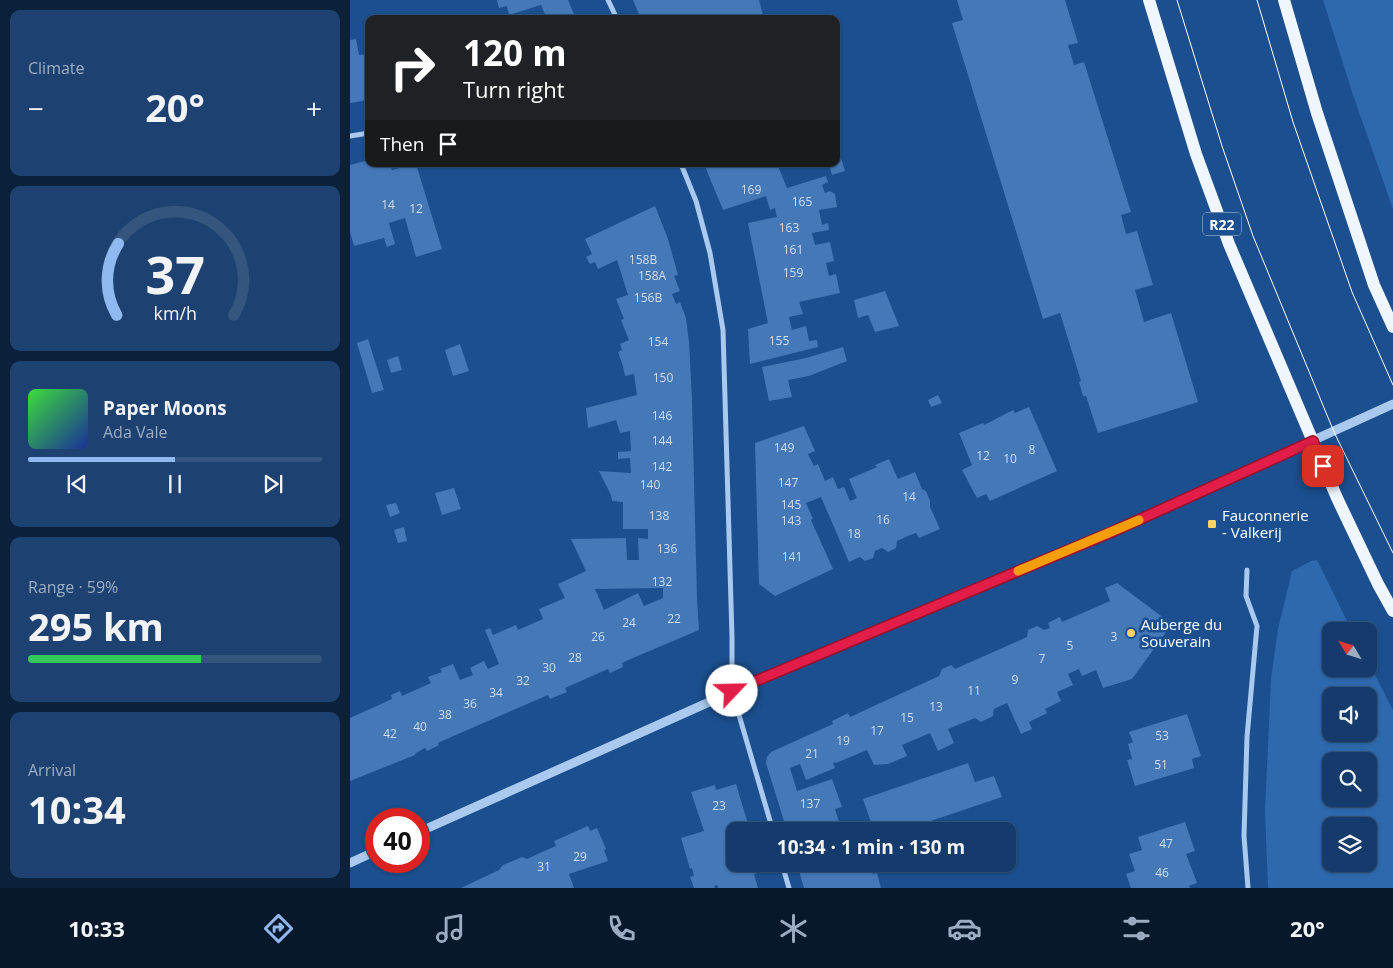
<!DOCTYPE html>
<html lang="en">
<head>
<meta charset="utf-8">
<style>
	body { margin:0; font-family:"Open Sans",sans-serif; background:#1d4271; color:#f1f3f6; height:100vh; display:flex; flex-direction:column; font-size:19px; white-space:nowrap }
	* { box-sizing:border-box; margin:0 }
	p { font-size:16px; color:#9dadc1 }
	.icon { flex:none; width:28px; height:28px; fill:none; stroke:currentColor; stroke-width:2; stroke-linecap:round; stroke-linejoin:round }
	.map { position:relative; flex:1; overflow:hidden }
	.sheet { display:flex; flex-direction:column; gap:10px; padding:10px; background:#0b203b; width:350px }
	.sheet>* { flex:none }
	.top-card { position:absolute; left:15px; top:15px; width:475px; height:152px; border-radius:10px; box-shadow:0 1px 4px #0004,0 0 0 1px #33557e; background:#202124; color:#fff; overflow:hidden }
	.needle { width:32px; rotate:308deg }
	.tools { position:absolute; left:972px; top:622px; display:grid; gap:10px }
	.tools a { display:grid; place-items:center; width:55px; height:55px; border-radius:10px; background:#143b6b; box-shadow:0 1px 4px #0004,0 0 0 1px #33557e; font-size:25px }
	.speed { position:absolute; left:15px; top:808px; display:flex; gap:10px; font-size:25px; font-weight:700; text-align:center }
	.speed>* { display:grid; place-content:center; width:65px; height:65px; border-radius:50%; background:#143b6b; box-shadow:0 1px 4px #0004,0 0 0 1px #33557e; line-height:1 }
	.speed .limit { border:8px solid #d22; background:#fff; color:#111 }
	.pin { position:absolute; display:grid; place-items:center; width:42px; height:42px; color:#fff; margin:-21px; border-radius:10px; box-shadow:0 2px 8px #0006 }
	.me { position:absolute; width:55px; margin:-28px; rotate:66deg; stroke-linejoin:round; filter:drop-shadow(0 0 4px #0008) }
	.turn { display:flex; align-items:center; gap:18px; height:105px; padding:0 15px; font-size:22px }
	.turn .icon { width:65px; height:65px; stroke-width:2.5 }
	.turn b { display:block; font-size:35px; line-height:42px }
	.then { display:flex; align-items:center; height:48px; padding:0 15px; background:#0003; gap:10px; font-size:19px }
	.big { font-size:38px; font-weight:700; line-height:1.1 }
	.sheet .widget { flex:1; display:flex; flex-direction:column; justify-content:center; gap:8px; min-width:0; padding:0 18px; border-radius:10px; background:#1d4271 }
	.sheet .dial { align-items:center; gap:0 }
	.dial svg { height:130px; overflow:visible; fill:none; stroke:#33557e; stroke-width:7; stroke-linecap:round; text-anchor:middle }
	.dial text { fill:#f1f3f6; stroke:none }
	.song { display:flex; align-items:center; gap:15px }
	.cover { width:60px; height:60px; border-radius:8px; background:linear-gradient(135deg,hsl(120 70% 55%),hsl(230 70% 35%)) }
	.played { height:5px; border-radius:2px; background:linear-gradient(90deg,#90b9f0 50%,#33557e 50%) }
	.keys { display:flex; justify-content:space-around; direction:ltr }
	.heat { display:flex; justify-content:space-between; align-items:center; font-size:28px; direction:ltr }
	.charge { height:8px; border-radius:4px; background:linear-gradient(90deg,#34c759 59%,#33557e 0) }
	.trip { position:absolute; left:376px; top:822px; width:290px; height:50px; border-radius:10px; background:#143b6b; box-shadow:0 1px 4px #0004,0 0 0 1px #33557e; font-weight:700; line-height:50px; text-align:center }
	.tab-bar { display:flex; height:80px; justify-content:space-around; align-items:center; background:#08182b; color:#9dadc1 }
	.tab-bar .icon { width:35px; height:35px }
	.tab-bar .active { color:#90b9f0 }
	.tab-bar b { font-size:22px; color:#f1f3f6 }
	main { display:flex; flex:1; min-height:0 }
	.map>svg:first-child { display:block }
	.green { fill:#2e69ad; fill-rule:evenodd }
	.building { fill:#4478b7; fill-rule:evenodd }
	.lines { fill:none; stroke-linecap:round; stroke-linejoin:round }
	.minor { stroke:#a9c9ee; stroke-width:5 }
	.tertiary { stroke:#a9c9ee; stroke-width:9 }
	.primary { stroke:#f0f6ff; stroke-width:12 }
	.tram { stroke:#fff; stroke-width:1 }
	.route-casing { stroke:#92132f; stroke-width:12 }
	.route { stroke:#e11d48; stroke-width:9 }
	.slow { stroke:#f59e0b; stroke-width:9 }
	.poi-dot { fill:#ffd166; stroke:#1b4f8f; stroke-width:2 }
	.labels { text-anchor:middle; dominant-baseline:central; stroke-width:5; stroke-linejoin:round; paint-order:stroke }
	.number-label { font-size:12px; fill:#d0dded }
	.shield { fill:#1b4f8f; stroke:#bbcadd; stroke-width:1 }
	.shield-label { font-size:14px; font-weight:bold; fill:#fff }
	.poi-label { font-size:15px; fill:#fff; stroke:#1b4f8f; text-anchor:start }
</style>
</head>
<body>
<main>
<section class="sheet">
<div class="widget"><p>Climate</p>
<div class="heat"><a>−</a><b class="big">20°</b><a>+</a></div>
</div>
<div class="widget dial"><svg viewBox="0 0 100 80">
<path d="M14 69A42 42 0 1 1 86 69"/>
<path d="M14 69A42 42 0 0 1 15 25" stroke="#90b9f0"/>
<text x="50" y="56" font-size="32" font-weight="700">37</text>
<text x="50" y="72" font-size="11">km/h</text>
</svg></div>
<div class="widget">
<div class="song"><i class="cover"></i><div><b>Paper Moons</b><p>Ada Vale</p></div></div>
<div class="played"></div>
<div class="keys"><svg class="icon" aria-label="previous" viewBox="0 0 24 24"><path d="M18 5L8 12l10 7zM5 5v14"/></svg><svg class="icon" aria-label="pause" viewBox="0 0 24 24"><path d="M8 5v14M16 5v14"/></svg><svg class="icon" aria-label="next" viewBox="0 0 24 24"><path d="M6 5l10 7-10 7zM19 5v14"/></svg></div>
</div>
<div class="widget"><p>Range · 59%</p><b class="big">295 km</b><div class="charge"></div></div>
<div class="widget"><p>Arrival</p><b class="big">10:34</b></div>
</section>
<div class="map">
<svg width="1043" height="888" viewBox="0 0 1043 888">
	<rect width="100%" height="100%" fill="#1b4f8f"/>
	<path class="green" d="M973,0H1043V209L1003,95Z
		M967,560L1002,631H981V669H1019V663L1043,710V888H918L915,811L921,679L928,629L942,571L961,561ZM981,696H1019V734H981ZM981,761H1019V799H981ZM981,826H1019V864H981Z"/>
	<path class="building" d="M147,0H218L226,19H197L191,5L159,15L157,6L149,8Z
		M283,0H409L414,19H291Z
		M607,0H715L728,43L718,45L724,65L734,62L781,212L771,215L776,234L787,231L803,285L785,290L794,322L821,313L848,402L748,433L736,396H733L729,382L731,381L710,313L693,319L602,23L613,20Z
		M6,39L9,55L19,54V100L0,103V40Z
		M487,145L495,171L482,175L479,164H486Z
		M19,160V164H40L42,170L66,164L92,249L66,257L55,218L39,223L45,244L37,247L34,238L4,246L0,232V165Z
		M354,164H427L437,188L476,176L478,182L472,185L475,193L480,191L485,194L487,207L469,210L472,225L478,223L479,230L462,233L465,245L480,242L484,261L476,263L479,276L486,274L490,293L449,302L453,314L439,317L442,330L456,326L459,341L467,340L468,347L400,364L398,329L418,323L398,223L427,217L425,208L420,210L416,196L373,210Z
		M305,206L318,239L328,275L324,276L330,291L322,294L326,304L330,302L336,318L339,342L342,400L347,599L349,630L276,661L272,663L273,667L260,673L258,669L215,688L217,692L200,699L198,695L92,741L88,743L89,745L77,751L75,748L66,753L65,755L0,781V718L42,699L41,695L50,691L52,696L81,683L78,677L92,672L90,669L103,664L110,680L123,675L120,668L134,661L138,669L149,664L135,630L140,628L143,635L166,625L168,630L193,619L189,609L215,598L208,584L236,571L221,539L276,538L277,560H289L288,538L298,539V529H273V502L262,501L261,495L249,471L281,473L280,458L268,459V452L281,451L280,431L270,433L266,420L238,428L236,408L287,395L284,374L275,376L273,366L268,352L272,350L270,344L279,340L271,320L274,319L266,299L278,295L267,260L248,269L245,262L240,264L236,257L242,254L235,239ZM313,588V598L294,606L288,593L254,610L245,589Z
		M535,291L549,326L525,332L518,315L508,318L504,300Z
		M18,339L34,390L22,393L7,343Z
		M110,344L119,371L103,376L95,350Z
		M493,347L497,361L459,376L438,380L442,397L419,401L412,367L456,358Z
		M48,356L52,370L41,373L37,360Z
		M588,395L592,403L581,407L578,400Z
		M679,407L707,471L640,501L636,494L627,498L612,470L622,465L609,433L633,423L634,425L663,410L665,413Z
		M454,426L465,451L458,454L464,466L468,464L475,481L483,477L488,489L494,487L500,501L507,498L499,479L527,467L525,465L539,459L548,479L565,472L572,489L576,491L580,501V507L590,529L569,538L566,533L558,536L547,541L546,548L538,552L532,548L525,551L523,558L515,561L510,557L499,562L471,497L456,503L463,519L461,520L483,569L425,596L409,584L405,443Z
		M104,488L111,509L92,515L85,493Z
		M46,503L50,513L40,517L36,505Z
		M54,527L57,541L48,543L44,530Z
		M767,583L822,624L782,679L753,688L746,670L732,676L729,669L718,674L723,685L707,692L711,701L695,709L697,713L679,722L682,729L671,734L657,703L644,709L643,716L631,722L625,718L598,729L604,743L588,751L580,733L552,745L557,756L538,764L524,765L517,750L486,763L485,762L483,763L485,768L456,780L450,764L440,768L447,791L482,779L492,807L485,809L492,831H437L416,763L417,757L421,752L483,724L482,721L498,713L500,717L589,676L592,669L601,665L605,669L677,637L678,630L687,626L694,630L700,628L698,623L710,617L712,622L760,601L755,588Z
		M837,714L851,756L842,759L844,768L785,786L777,760L782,759L778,744L783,742L779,732Z
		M618,763L625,782L644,776L652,797L551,831H524L513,799Z
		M386,784L400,831H385V864H410L412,872L404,874L408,888H368L367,885L364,886L365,888H344L340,877L344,876L342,868L340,869L331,838L354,831L341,792L365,785L366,790Z
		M835,822L845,851L836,854L847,883L839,886L840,888H781L776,874L785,871L779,854L792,850L788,837Z
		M238,826L240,831L247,828L256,849L254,850L258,861L219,874L224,888H111L149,870L153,865L172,857L177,859L201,848L206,846L204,841Z
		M447,864H519L523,874L527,873L531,888H454Z
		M608,864H621L609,868Z"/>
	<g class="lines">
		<path class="minor" d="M258,0L267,19
			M0,136L19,133
			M331,164L346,201L360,253L373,330L382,637V691L423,831
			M897,570L896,596L907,626L897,737L894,836L898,888
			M432,864L439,888"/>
		<path class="tertiary" d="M69,832L424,673L764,531L1043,404
			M0,863L26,851"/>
		<path class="primary" d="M799,0L846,154L879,244L987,498L1028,584L1043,611
			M934,0L967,113L1024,285L1043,327"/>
		<path class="tram" d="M827,0L872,146L903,236L984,432L1043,553
			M907,0L943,122L1002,292L1043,385"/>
	</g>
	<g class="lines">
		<defs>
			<path id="route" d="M382,691L764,531L963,441L973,466"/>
		</defs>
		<use href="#route" class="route-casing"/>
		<use href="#route" class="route"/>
		<path class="slow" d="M668,571L789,520"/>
	</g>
	<g class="poi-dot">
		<rect x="857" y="519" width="10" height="10" rx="2.5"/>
		<circle cx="781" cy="633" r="5"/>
	</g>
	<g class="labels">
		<g class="number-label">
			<text x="401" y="189">169</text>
			<text x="452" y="201">165</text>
			<text x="38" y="204">14</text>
			<text x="66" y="208">12</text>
			<text x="439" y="227">163</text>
			<text x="443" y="249">161</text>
			<text x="293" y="259">158B</text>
			<text x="443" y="272">159</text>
			<text x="302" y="275">158A</text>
			<text x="298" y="297">156B</text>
			<text x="429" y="340">155</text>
			<text x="308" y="341">154</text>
			<text x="313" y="377">150</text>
			<text x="312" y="415">146</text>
			<text x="312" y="440">144</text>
			<text x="434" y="447">149</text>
			<text x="682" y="449">8</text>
			<text x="633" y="455">12</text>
			<text x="660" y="458">10</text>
			<text x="312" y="466">142</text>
			<text x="438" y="482">147</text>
			<text x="300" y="484">140</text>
			<text x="559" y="496">14</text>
			<text x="441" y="504">145</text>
			<text x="309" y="515">138</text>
			<text x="533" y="519">16</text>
			<text x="441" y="520">143</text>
			<text x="504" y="533">18</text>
			<text x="317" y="548">136</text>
			<text x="442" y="556">141</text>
			<text x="312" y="581">132</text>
			<text x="324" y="618">22</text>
			<text x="279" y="622">24</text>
			<text x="248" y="636">26</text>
			<text x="764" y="636">3</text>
			<text x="720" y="645">5</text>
			<text x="225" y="657">28</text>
			<text x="692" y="658">7</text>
			<text x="199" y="667">30</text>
			<text x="665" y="679">9</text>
			<text x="173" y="680">32</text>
			<text x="624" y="690">11</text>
			<text x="146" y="692">34</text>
			<text x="120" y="703">36</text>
			<text x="586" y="706">13</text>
			<text x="95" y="714">38</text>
			<text x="557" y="717">15</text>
			<text x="70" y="726">40</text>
			<text x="527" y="730">17</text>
			<text x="40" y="733">42</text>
			<text x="812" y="735">53</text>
			<text x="493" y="740">19</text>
			<text x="462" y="753">21</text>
			<text x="811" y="764">51</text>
			<text x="460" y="803">137</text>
			<text x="369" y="805">23</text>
			<text x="816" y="843">47</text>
			<text x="230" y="856">29</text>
			<text x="194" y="866">31</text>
			<text x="812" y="872">46</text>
		</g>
		<rect class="shield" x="853" y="212.5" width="38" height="23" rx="4"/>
		<g class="shield-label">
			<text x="872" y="224">R22</text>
		</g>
		<g class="poi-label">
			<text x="872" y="515">Fauconnerie<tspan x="872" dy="17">- Valkerij</tspan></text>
			<text x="791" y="624">Auberge du<tspan x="791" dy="17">Souverain</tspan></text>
		</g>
	</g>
</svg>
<div class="tools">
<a><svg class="needle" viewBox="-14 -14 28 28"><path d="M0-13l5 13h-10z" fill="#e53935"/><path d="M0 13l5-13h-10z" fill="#9dadc1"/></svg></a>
<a><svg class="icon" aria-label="sound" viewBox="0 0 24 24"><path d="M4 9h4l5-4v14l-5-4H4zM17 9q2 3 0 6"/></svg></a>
<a><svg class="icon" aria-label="search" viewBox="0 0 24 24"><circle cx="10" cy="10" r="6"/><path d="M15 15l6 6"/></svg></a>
<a><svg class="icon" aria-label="layers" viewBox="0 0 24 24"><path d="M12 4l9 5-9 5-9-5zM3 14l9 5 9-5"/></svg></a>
</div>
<div class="speed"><div class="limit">40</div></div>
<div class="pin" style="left:973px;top:466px;background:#d93025"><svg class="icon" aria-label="arrive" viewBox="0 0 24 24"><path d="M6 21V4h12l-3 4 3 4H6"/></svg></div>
<svg class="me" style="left:382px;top:691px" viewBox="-20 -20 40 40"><circle r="19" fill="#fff"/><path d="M0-13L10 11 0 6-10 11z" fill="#e11d48"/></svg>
<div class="trip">10:34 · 1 min · 130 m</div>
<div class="top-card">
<div class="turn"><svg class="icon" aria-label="right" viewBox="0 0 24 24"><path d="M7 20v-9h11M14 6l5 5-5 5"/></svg><div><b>120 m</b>Turn right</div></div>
<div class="then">Then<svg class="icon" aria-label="arrive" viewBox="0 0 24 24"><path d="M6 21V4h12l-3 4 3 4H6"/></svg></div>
</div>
</div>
</main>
<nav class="tab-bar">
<b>10:33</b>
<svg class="icon active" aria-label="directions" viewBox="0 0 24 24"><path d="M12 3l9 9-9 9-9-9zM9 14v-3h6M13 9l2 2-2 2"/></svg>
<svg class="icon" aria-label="music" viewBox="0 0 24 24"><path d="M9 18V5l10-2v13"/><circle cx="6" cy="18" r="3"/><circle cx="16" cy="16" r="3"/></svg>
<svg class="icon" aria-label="phone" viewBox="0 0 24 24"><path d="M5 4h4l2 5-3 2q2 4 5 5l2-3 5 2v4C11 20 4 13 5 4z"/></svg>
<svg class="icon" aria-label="climate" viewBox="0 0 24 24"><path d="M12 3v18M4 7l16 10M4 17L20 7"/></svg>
<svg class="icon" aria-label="car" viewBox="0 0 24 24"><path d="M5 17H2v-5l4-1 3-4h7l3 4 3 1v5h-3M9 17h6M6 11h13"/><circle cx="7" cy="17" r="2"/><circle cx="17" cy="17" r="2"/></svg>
<svg class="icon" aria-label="filters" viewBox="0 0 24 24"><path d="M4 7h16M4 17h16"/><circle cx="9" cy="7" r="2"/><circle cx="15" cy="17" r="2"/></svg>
<b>20°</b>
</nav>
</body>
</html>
